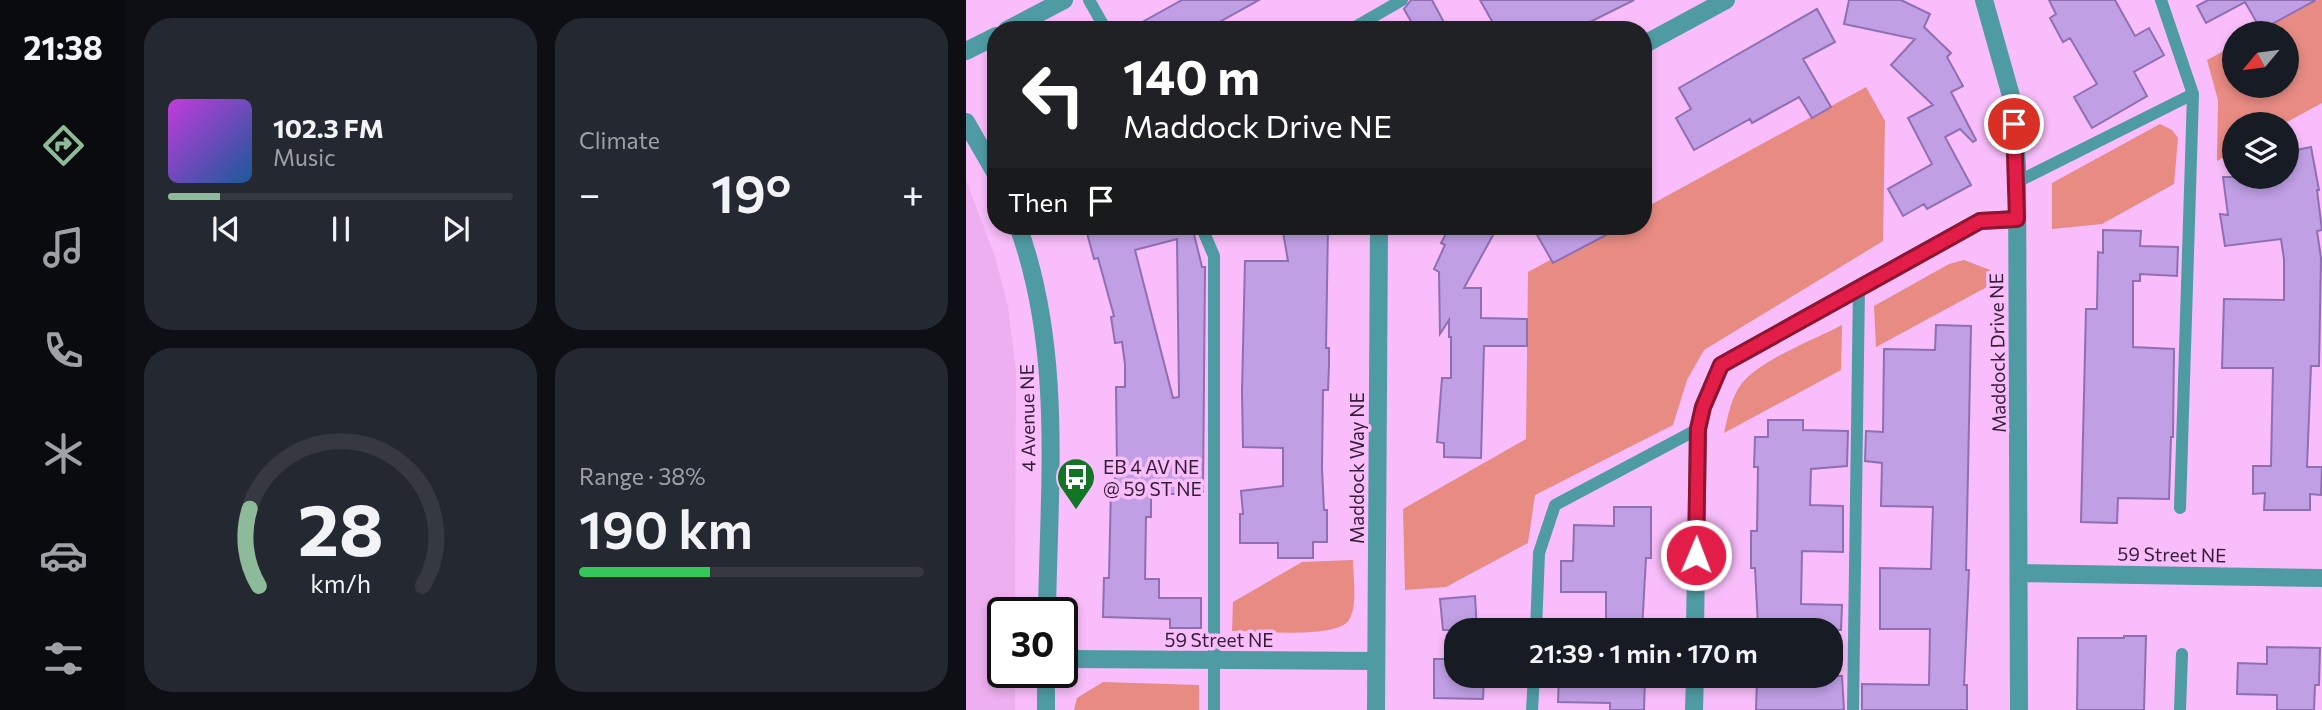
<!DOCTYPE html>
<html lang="en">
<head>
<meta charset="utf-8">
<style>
	body { margin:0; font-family:Commissioner,sans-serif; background:#242831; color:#f1f3f6; height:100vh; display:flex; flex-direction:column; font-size:26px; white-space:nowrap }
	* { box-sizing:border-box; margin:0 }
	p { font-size:23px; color:#9ea1a6 }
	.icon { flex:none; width:38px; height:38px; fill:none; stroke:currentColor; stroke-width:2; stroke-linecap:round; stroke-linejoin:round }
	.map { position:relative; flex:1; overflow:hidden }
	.sheet { display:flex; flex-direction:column; gap:18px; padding:18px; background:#0d0f14; width:840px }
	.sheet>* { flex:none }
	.top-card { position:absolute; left:21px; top:21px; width:665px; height:214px; border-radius:28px; box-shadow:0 4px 10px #0003; background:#202124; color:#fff; overflow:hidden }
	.needle { width:46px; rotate:241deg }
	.fabs { position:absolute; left:1256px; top:21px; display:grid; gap:14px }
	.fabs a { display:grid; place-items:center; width:77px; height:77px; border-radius:50%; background:#171b24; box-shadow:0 4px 10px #0003; font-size:35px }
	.speed { position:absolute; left:21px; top:597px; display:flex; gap:14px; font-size:35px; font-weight:700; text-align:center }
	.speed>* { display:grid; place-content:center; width:91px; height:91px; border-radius:50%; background:#171b24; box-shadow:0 4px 10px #0003; line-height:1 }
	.speed .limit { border:4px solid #111; border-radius:10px; background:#fff; color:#111 }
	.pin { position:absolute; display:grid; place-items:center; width:60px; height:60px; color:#fff; margin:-30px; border:4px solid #fff; border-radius:50%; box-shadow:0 2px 7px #0007 }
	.me { position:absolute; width:77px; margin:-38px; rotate:1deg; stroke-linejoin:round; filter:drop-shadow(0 0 5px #0008) }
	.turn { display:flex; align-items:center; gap:24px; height:147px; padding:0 21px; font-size:32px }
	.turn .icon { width:91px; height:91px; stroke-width:2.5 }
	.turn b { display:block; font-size:49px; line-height:60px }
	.then { display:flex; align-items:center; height:66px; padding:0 21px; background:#0003; gap:14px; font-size:26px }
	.big { font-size:52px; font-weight:600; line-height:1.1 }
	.sheet .tile { flex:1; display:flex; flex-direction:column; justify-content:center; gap:10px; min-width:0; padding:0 24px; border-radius:28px; background:#242831 }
	.sheet .dial { align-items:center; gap:0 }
	.dial svg { height:182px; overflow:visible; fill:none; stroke:#363941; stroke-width:7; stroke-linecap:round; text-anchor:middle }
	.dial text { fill:#f1f3f6; stroke:none }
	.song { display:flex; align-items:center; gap:21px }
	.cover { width:84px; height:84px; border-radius:10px; background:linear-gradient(135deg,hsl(290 70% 55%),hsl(210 70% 35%)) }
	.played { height:7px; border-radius:4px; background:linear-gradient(90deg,#8dba98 15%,#363941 15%) }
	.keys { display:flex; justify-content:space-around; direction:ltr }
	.heat { display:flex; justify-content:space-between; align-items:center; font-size:38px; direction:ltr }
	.charge { height:10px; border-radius:5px; background:linear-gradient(90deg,#34c759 38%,#363941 0) }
	.sheet .tiles { flex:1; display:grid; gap:18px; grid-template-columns:repeat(2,1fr) }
	.trip { position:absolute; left:478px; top:618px; width:399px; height:70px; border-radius:28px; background:#171b24; box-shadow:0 4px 10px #0003; font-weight:600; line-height:70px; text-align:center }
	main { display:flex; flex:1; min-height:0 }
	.tab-bar { display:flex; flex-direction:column; width:126px; justify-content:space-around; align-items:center; background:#090b0e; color:#9ea1a6 }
	.tab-bar .icon { width:49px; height:49px }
	.tab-bar .on { color:#8dba98 }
	.tab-bar b { font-size:32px; color:#f1f3f6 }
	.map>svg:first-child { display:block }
	.built { fill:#eeaff0 }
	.green { fill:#e78b83 }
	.building { fill:#c09fe5; stroke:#8f6fb1; stroke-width:2; fill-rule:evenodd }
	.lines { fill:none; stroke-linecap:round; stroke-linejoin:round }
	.lane { stroke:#4f9ba4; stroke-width:12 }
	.street { stroke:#4f9ba4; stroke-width:18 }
	.route-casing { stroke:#92132f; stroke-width:18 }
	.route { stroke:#e11d48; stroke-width:12 }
	.labels { text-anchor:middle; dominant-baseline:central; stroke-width:7; stroke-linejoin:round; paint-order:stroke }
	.street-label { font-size:19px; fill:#341e35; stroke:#f8bdfa }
	.poi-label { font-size:19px; fill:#341e35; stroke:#f8bdfa; text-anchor:start }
</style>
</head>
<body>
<main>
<nav class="tab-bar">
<b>21:38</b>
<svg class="icon on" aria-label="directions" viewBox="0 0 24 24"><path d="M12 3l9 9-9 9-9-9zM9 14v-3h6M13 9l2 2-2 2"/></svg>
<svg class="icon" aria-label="music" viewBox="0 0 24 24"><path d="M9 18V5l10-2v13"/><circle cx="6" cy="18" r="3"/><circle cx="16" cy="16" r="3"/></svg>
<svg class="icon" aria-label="phone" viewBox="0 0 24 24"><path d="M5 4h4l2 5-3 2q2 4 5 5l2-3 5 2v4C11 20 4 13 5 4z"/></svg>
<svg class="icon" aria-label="climate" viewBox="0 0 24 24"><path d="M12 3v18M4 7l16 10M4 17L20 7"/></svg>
<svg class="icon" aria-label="car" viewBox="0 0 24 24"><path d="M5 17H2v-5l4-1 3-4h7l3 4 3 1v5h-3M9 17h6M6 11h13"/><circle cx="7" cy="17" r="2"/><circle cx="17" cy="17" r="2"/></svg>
<svg class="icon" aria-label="filters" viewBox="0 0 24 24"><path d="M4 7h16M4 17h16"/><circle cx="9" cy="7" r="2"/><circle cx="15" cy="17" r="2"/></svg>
</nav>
<section class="sheet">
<div class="tiles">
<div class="tile">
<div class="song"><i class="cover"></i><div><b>102.3 FM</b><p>Music</p></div></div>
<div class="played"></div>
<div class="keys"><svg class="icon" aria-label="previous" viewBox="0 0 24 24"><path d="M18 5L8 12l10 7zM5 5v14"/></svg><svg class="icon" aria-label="pause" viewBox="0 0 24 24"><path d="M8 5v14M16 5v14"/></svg><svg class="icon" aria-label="next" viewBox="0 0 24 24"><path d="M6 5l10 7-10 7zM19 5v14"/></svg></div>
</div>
<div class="tile"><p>Climate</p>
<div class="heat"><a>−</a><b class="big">19°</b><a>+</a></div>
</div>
<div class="tile dial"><svg viewBox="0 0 100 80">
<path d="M14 69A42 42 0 1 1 86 69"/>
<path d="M14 69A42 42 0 0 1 10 35" stroke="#8dba98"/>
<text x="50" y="56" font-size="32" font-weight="700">28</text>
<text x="50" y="72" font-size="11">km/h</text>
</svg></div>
<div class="tile"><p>Range · 38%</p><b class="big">190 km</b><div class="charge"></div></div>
</div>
</section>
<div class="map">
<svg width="1356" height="710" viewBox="0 0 1356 710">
	<rect width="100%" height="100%" fill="#f8bdfa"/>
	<path class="built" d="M0,180L29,257L42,306L50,371L49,612H37V672H49V710H0Z"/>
	<path class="green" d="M1352,0H1356V103L1317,124H1269V151L1251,161L1252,100L1241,60L1269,45V86H1321V33H1290Z
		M900,87L919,121L917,241L738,350L721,380L707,425L569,495L562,543L480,587L439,590L437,509L560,439L562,272L647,226H677V209Z
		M1194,124L1206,130L1212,138L1208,184L1136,224L1086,229V183Z
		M998,260L1024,270L1032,281L910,347L908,306L983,264Z
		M876,325L875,370L758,433C762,417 765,396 777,382C798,358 848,340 876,325Z
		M387,560C387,577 392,605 383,620C372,639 289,631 266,631L267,602L336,562Z
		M137,682L233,685V710H108L111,698Z"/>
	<path class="building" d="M216,0H293L239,30H162Z
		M445,0H466L482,30H450L438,9Z
		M514,0H668L608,30H531Z
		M883,0H935L964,14L958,27L985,53L981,57L997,86L985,92L1010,140L1007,142L994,129L979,137L1005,185L961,209L958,204L937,216L922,189L966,164L942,118L967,105L925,65L949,39L878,24Z
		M1083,0H1149L1169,36L1183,28L1198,55L1168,72L1181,96L1126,128L1108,97L1131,84L1104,38L1097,42L1084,18L1090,14Z
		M1242,0H1350L1295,30L1279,2L1240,23L1231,6Z
		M851,9L869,42L837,59L865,107L846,118L833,97L786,123L784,119L728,150L710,118L725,109L713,88Z
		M1345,147L1353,190H1351L1356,230L1351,231L1355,258L1353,366H1345L1341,467H1356L1355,495L1344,494V510H1298L1299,493L1287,494V466H1305L1307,368H1256L1258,299L1318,300V259L1315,239L1259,246L1254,214L1262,215L1257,177H1321V152Z
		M127,226H226L236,267H239L237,494H185V517H180L179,579H193V598H235V628H204V619L137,617L138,578H143L145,486H149V467H151L150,387H159V364L156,342L149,343L145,317L148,316L132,258L128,259L121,233L128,231ZM211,239L213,397L207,398L169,250Z
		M316,226H362L360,348H363V365L362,390H357L356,468L358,510H361V542H347V558H312V543H274V514H277L275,491L317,486V448L277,447L276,391L279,261H322Z
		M484,226H532L498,288H515V318L561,319V346H518L515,458L478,457V443L471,442L476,378H485V337H483V320L474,334L473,272L468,269L479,245L475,243Z
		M566,226H657L587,263Z
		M1137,230L1175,231L1174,246L1212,247L1211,276L1174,274V281H1167V347L1208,349L1207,437H1205L1203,499L1152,498L1151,523H1148L1115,522L1120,309H1131L1132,252L1137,253Z
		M970,325L1005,326L1000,570H1003L998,685H1001V710H896V684L963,685L964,629H914V568L965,569L967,507L915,506L916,463L899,461L900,431L917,432L918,349L969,350Z
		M802,420H837V430L882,431L881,466L845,469L844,505L877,506V552L836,551L835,604L876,605L875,630L792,626L789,568H785V531H791L792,467H788L789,437H802Z
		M648,507H685V558H680L676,630H640V592H595V561H607L608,525L648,526Z
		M509,596L511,630H477L474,599Z
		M1158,636H1180L1178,710H1111L1112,638H1158Z
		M1301,647L1354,648L1353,685H1349L1348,710H1311V695L1271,694L1272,663L1301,664Z
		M468,659H490V676H518L517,699L468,698Z
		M593,676L679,678L678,710H644V703L592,702Z
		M845,676H876L878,710H790L791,679L845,681Z"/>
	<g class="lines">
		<path class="lane" d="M123,0L140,30
			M1195,0L1227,94L1214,508
			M384,30L436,0
			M1051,182L1227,94
			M235,226L248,256V710
			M570,630L573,553L589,505L732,429
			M566,710L568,676
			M887,710L893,286
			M1214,710L1216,654"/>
		<path class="street" d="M1018,0L1047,103L1051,166L1053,710
			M41,30L98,0
			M677,45L760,0
			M0,51L30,36
			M0,122L30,174
			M52,226C97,350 83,483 81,612
			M1054,573L1356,578
			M729,630L732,429L737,407L755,365L1014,221L1051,219
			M96,659L409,661
			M80,710V672
			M410,710L413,226
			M728,710L729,676"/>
	</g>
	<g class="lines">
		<defs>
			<path id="route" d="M730,555L732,429L737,407L755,365L1014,221L1051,219L1048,124"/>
		</defs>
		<use href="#route" class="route-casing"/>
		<use href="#route" class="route"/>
	</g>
	<defs>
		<symbol id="bus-pin" viewBox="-11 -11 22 30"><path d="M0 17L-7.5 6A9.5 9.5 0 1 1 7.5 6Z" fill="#127526" stroke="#f8bdfa"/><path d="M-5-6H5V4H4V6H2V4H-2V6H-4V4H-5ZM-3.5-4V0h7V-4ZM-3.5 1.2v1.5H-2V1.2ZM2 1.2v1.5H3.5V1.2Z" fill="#fff"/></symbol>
	</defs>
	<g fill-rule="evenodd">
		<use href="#bus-pin" x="88" y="455" width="44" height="60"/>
	</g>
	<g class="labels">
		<g class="street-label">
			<text transform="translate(1031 353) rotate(-91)">Maddock Drive NE</text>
			<text transform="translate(61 418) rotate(-91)">4 Avenue NE</text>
			<text transform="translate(390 468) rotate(-90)">Maddock Way NE</text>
			<text transform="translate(1206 554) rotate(1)">59 Street NE</text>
			<text x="253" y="639">59 Street NE</text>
		</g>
		<g class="poi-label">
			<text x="137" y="466">EB 4 AV NE<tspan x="137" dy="22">@ 59 ST NE</tspan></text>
		</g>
	</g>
</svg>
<div class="fabs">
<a><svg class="needle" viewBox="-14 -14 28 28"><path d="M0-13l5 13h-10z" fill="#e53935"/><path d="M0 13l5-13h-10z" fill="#9ea1a6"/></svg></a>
<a><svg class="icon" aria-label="layers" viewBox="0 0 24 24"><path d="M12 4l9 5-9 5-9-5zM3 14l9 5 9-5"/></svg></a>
</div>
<div class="speed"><div class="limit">30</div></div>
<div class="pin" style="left:1048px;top:124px;background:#d93025"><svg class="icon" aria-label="arrive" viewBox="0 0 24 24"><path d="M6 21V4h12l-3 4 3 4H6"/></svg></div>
<svg class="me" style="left:730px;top:555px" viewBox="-20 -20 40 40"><circle r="17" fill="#e11d48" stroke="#fff" stroke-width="3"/><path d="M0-11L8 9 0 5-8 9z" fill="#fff"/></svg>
<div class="trip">21:39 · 1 min · 170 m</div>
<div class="top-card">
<div class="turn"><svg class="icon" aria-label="left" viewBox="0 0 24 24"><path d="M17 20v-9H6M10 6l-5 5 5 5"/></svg><div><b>140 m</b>Maddock Drive NE</div></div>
<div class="then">Then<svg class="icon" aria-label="arrive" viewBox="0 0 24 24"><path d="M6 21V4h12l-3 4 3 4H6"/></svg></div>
</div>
</div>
</main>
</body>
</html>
